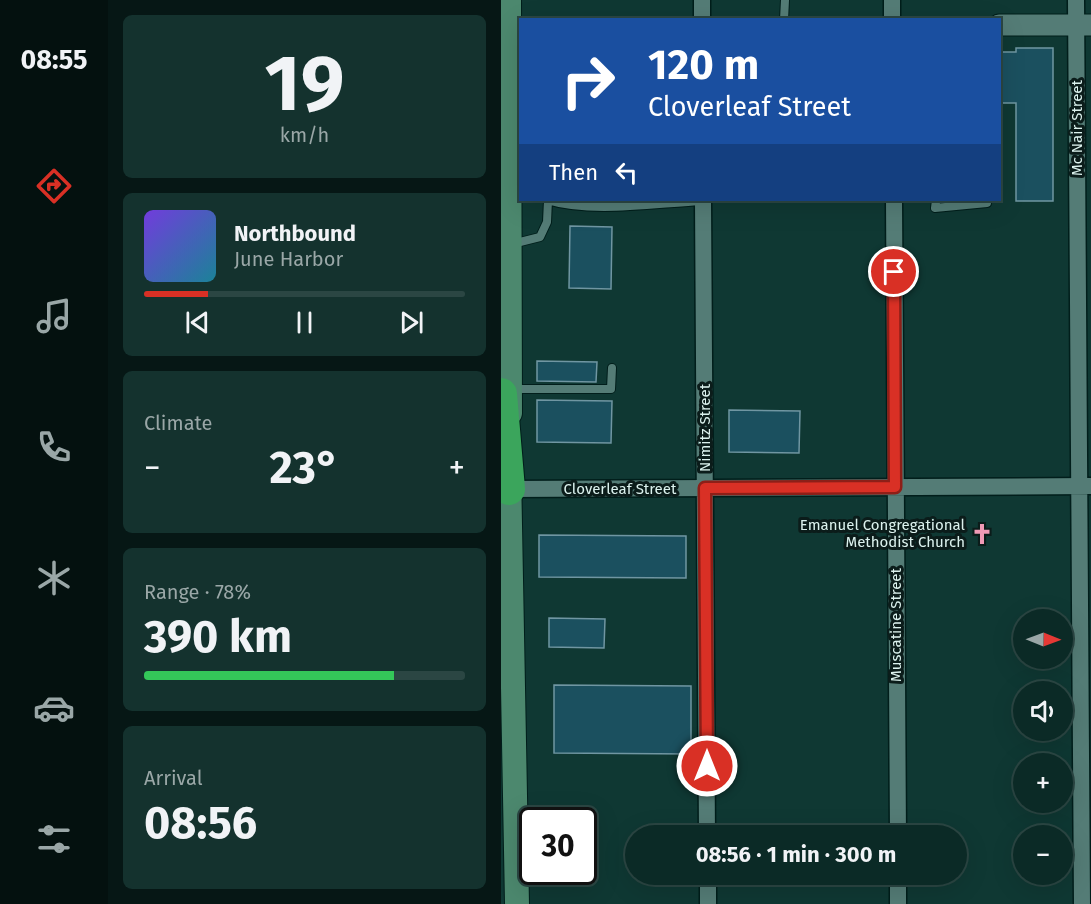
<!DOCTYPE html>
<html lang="en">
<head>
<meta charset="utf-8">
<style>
	body { margin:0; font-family:"Fira Sans",sans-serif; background:#14322e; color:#f1f3f6; height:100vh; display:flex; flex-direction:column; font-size:22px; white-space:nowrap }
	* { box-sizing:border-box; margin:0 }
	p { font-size:20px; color:#9aa7a7 }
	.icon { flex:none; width:33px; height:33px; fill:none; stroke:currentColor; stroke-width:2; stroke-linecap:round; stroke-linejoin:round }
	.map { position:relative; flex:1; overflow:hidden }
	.drawer { display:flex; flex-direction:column; gap:15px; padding:15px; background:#061715; width:393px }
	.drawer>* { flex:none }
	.hud { position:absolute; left:18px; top:18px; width:482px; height:183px; border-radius:0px; box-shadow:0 6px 24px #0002,0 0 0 2px #2b4643; background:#1a4fa0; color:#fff; overflow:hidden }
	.needle { width:39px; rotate:91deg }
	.fabs { position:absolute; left:512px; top:609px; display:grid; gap:12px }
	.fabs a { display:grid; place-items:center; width:60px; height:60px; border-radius:50%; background:#0b2a26; box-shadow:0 6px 24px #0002,0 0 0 2px #2b4643; font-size:30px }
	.speed { position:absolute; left:18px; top:807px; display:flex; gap:12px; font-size:30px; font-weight:700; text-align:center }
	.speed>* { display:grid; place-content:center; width:78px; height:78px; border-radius:50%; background:#0b2a26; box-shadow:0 6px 24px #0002,0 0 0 2px #2b4643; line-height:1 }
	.speed .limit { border:3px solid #111; border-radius:9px; background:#fff; color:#111 }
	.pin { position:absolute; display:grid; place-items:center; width:51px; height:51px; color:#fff; margin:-26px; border:3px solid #fff; border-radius:50%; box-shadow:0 2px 6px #0007 }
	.me { position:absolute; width:66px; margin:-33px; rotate:0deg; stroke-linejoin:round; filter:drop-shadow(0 0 4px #0008) }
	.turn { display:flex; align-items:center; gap:21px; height:126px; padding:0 30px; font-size:27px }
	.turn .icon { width:78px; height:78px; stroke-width:2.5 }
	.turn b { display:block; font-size:42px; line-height:51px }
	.then { display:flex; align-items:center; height:57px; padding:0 30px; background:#0003; gap:12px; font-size:22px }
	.big { font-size:45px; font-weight:700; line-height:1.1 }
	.drawer .widget { flex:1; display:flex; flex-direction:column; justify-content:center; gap:9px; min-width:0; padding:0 21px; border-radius:9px; background:#14322e }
	.drawer .dial { align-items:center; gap:0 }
	.dial b { font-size:78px; line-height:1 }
	.song { display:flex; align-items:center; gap:18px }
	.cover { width:72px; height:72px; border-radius:9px; background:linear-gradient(135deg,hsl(260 70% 55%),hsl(190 70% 35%)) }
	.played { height:6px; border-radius:3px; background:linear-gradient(90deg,#d93025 20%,#2b4643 20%) }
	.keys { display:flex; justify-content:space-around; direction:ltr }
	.heat { display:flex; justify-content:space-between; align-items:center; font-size:33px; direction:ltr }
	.charge { height:9px; border-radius:4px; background:linear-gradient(90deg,#34c759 78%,#2b4643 0) }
	.trip { position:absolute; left:124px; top:825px; width:342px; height:60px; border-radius:30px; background:#0b2a26; box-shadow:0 6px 24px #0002,0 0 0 2px #2b4643; font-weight:700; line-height:60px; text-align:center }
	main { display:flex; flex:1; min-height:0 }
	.tabs { display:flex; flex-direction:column; width:108px; justify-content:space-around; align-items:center; background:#04110f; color:#9aa7a7 }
	.tabs .icon { width:42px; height:42px }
	.tabs .current { color:#d93025 }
	.tabs b { font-size:27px; color:#f1f3f6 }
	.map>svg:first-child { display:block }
	.building { fill:#1b505f; stroke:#7096a2; stroke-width:1.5 }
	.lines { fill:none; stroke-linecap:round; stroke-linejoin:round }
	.service-casing { stroke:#011e1b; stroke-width:10 }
	.minor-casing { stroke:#011e1b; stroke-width:19 }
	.tertiary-casing { stroke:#011e1b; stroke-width:23 }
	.secondary-casing { stroke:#011e1b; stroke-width:26 }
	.motorway-casing { stroke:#011e1b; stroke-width:34 }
	.service { stroke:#547c76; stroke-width:8 }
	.minor { stroke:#547c76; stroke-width:16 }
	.tertiary { stroke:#547c76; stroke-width:21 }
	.secondary { stroke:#4c886e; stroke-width:24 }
	.motorway { stroke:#3ba55c; stroke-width:32 }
	.route-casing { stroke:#8d1f18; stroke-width:15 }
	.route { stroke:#d93025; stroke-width:10 }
	.labels { text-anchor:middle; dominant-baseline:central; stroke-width:6; stroke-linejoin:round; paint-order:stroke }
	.street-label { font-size:15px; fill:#dcf2ee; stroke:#0b1c1a }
	.poi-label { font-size:15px; fill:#dcf2ee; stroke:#0b1c1a; text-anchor:end }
</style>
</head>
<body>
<main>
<nav class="tabs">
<b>08:55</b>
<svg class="icon current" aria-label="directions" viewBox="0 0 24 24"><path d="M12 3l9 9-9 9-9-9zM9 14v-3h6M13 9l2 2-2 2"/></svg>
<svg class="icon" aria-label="music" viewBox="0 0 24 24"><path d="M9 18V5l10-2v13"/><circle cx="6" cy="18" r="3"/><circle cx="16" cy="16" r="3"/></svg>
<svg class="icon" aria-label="phone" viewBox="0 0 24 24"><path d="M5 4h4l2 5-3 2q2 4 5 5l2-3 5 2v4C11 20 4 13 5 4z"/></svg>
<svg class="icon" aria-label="climate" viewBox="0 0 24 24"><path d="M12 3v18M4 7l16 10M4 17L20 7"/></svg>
<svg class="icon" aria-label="car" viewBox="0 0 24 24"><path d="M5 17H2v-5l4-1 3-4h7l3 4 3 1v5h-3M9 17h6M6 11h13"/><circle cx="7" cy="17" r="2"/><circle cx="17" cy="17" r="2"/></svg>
<svg class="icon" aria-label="filters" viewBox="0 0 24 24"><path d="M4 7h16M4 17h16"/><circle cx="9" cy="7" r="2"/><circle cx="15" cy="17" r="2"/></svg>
</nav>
<section class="drawer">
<div class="widget dial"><b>19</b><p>km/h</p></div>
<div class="widget">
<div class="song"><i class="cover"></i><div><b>Northbound</b><p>June Harbor</p></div></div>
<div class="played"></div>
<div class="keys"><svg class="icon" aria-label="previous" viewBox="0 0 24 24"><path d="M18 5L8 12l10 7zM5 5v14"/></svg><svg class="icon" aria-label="pause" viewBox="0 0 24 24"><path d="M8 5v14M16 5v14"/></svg><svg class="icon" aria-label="next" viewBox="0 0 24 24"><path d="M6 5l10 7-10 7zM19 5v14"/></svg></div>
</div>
<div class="widget"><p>Climate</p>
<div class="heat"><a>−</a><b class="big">23°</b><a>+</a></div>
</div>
<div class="widget"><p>Range · 78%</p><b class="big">390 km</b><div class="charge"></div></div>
<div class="widget"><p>Arrival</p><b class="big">08:56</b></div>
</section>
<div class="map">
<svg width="590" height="904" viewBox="0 0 590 904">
	<rect width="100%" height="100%" fill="#0f3833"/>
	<path class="building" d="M515,48H552V201H515V103H498V52H515Z
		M69,226L111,227L110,289L68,288Z
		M36,361L96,362L95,382L36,381Z
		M36,400L111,401L110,443L36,442Z
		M228,410L299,411L298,453L228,452Z
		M38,535L185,536V578L38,577Z
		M48,618L104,619L103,648L48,647Z
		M53,685L190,686V754L53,753Z"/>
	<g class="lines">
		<defs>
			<path id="service" d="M283,20L284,0
				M46,200C91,214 155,203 202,201
				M435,200L434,208L486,203V200
				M11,244L39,237L46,222L47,200
				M12,389H110L111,368"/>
			<path id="minor" d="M201,0V20
				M391,0V20
				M575,0L581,904
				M202,200L206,836
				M393,200L397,836
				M8,489L590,486
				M207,874V904
				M397,874V904"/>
			<path id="tertiary" d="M498,25H590"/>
			<path id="secondary" d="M8,0L9,413
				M8,471L16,904"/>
			<path id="motorway" d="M0,394L8,489"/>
		</defs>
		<use href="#service" class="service-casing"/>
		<use href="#minor" class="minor-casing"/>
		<use href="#tertiary" class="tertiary-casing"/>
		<use href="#secondary" class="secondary-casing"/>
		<use href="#motorway" class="motorway-casing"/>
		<use href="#service" class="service"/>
		<use href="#minor" class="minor"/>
		<use href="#tertiary" class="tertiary"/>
		<use href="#secondary" class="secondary"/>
		<use href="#motorway" class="motorway"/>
	</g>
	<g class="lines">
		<defs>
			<path id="route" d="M206,766L204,488L394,487L393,272"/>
		</defs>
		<use href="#route" class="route-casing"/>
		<use href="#route" class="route"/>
	</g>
	<defs>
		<symbol id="church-bare" viewBox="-9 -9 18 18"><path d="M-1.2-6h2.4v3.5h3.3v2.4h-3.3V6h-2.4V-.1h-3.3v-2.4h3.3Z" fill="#f09ab6" stroke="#0b1c1a" stroke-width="2.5" paint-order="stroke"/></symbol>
	</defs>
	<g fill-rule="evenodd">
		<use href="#church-bare" x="466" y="519" width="30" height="30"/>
	</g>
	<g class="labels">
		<g class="street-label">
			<text transform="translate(576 128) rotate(-90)">Mc Nair Street</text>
			<text transform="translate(204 428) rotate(-90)">Nimitz Street</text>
			<text x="119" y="489">Cloverleaf Street</text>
			<text transform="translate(395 625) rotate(-90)">Muscatine Street</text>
		</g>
		<g class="poi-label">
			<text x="464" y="525">Emanuel Congregational<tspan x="464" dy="17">Methodist Church</tspan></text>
		</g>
	</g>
</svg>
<div class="fabs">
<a><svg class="needle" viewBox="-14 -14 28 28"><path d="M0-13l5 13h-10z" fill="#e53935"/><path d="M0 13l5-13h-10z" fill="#9aa7a7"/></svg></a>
<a><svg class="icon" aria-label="sound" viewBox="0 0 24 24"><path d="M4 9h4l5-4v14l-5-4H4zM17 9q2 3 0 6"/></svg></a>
<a>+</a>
<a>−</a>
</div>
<div class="speed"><div class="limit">30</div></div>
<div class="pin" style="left:393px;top:272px;background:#d93025"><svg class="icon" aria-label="arrive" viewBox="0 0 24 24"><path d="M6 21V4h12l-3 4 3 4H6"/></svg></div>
<svg class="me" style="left:206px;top:766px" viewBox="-20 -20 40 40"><circle r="17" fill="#d93025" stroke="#fff" stroke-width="3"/><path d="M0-11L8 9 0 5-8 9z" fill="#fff"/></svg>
<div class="trip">08:56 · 1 min · 300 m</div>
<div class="hud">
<div class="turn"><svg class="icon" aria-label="right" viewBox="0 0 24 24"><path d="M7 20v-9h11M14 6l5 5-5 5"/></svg><div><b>120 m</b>Cloverleaf Street</div></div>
<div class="then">Then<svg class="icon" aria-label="left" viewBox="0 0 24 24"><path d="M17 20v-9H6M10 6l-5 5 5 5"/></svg></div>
</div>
</div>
</main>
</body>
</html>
